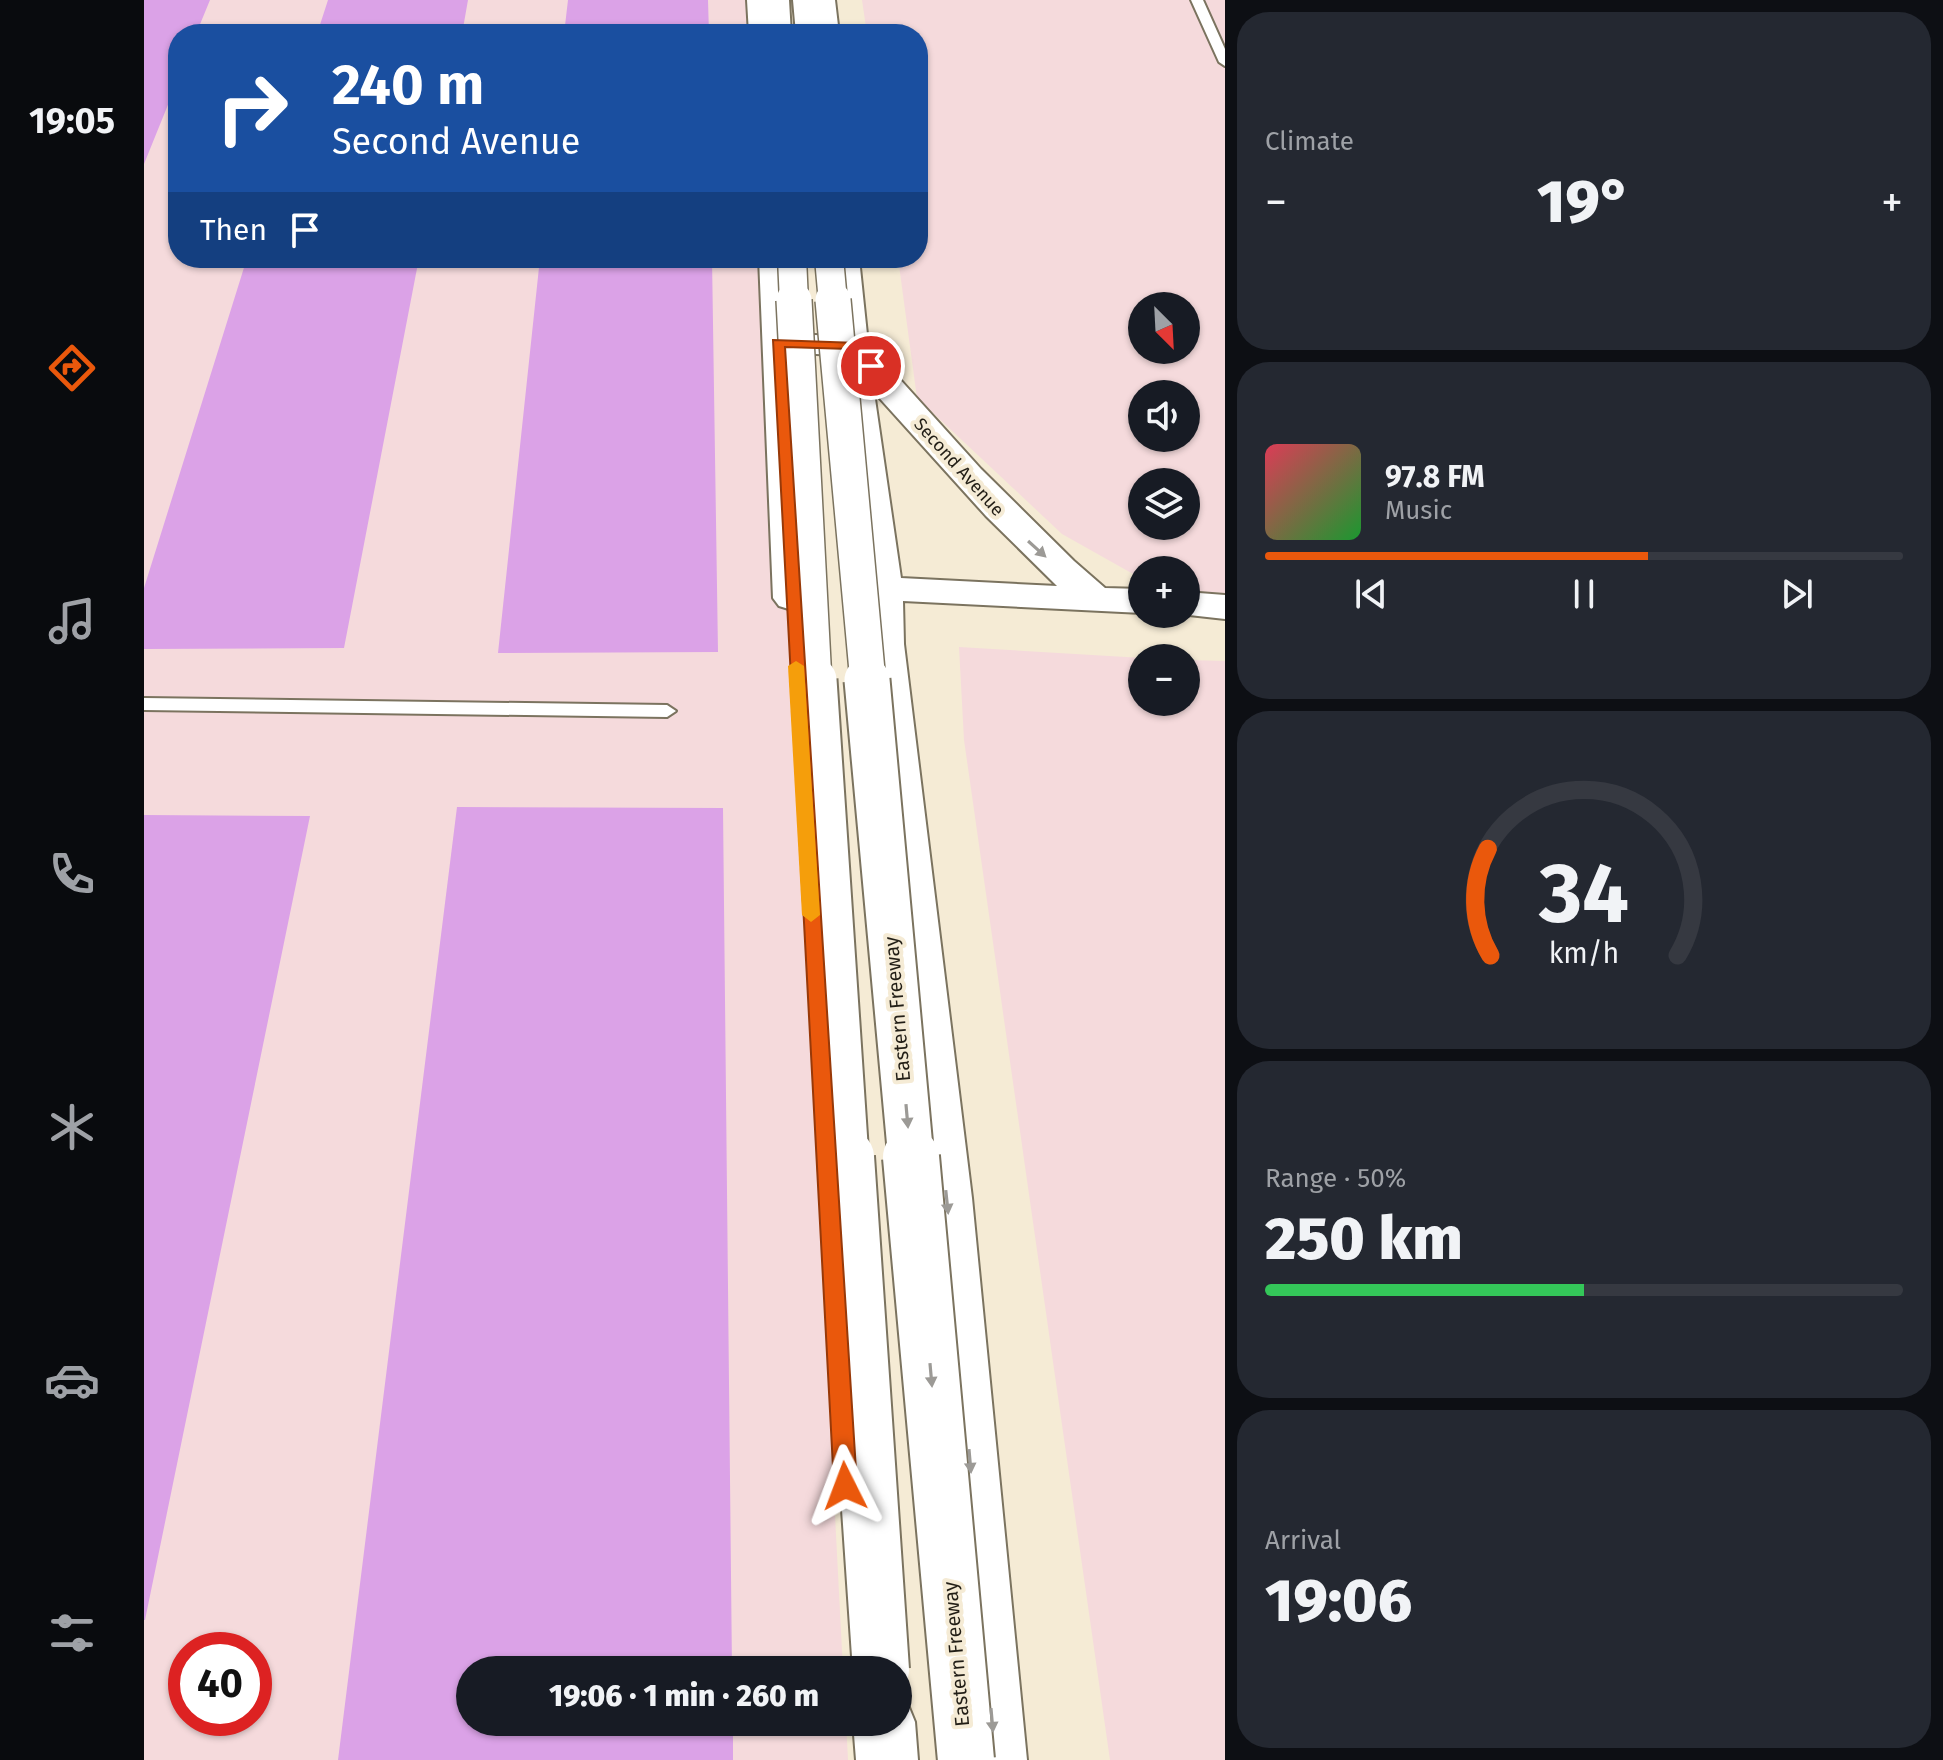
<!DOCTYPE html>
<html lang="en">
<head>
<meta charset="utf-8">
<style>
	body { margin:0; font-family:"Fira Sans",sans-serif; background:#242831; color:#f1f3f6; height:100vh; display:flex; flex-direction:column; font-size:30px; white-space:nowrap }
	* { box-sizing:border-box; margin:0 }
	p { font-size:26px; color:#9ea1a6 }
	.icon { flex:none; width:44px; height:44px; fill:none; stroke:currentColor; stroke-width:2; stroke-linecap:round; stroke-linejoin:round }
	.map { position:relative; flex:1; overflow:hidden }
	.drawer { display:flex; flex-direction:column; gap:12px; padding:12px; background:#0d0f14; width:718px }
	.drawer>* { flex:none }
	.banner { position:absolute; left:24px; top:24px; width:760px; height:244px; border-radius:32px; box-shadow:0 2px 6px #0004; background:#1a4fa0; color:#fff; overflow:hidden }
	.needle { width:52px; rotate:156deg }
	.tools { position:absolute; left:984px; top:292px; display:grid; gap:16px }
	.tools a { display:grid; place-items:center; width:72px; height:72px; border-radius:50%; background:#171b24; box-shadow:0 2px 6px #0004; font-size:40px }
	.speed { position:absolute; left:24px; top:1632px; display:flex; gap:16px; font-size:40px; font-weight:700; text-align:center }
	.speed>* { display:grid; place-content:center; width:104px; height:104px; border-radius:50%; background:#171b24; box-shadow:0 2px 6px #0004; line-height:1 }
	.speed .limit { border:12px solid #d22; background:#fff; color:#111 }
	.pin { position:absolute; display:grid; place-items:center; width:68px; height:68px; color:#fff; margin:-34px; border:4px solid #fff; border-radius:50%; box-shadow:0 2px 8px #0007 }
	.me { position:absolute; width:88px; margin:-44px; rotate:357deg; stroke-linejoin:round; filter:drop-shadow(0 0 6px #0008) }
	.turn { display:flex; align-items:center; gap:28px; height:168px; padding:0 32px; font-size:36px }
	.turn .icon { width:104px; height:104px; stroke-width:2.5 }
	.turn b { display:block; font-size:56px; line-height:68px }
	.then { display:flex; align-items:center; height:76px; padding:0 32px; background:#0003; gap:16px; font-size:30px }
	.big { font-size:60px; font-weight:800; line-height:1.1 }
	.drawer .tile { flex:1; display:flex; flex-direction:column; justify-content:center; gap:12px; min-width:0; padding:0 28px; border-radius:32px; background:#242831 }
	.drawer .dial { align-items:center; gap:0 }
	.dial svg { height:208px; overflow:visible; fill:none; stroke:#363941; stroke-width:7; stroke-linecap:round; text-anchor:middle }
	.dial text { fill:#f1f3f6; stroke:none }
	.song { display:flex; align-items:center; gap:24px }
	.cover { width:96px; height:96px; border-radius:12px; background:linear-gradient(135deg,hsl(350 70% 55%),hsl(130 70% 35%)) }
	.played { height:8px; border-radius:4px; background:linear-gradient(90deg,#ea580c 60%,#363941 60%) }
	.keys { display:flex; justify-content:space-around; direction:ltr }
	.heat { display:flex; justify-content:space-between; align-items:center; font-size:44px; direction:ltr }
	.charge { height:12px; border-radius:6px; background:linear-gradient(90deg,#34c759 50%,#363941 0) }
	.trip { position:absolute; left:312px; top:1656px; width:456px; height:80px; border-radius:40px; background:#171b24; box-shadow:0 2px 6px #0004; font-weight:800; line-height:80px; text-align:center }
	main { display:flex; flex:1; min-height:0 }
	.tabs { display:flex; flex-direction:column; width:144px; justify-content:space-around; align-items:center; background:#090b0e; color:#9ea1a6 }
	.tabs .icon { width:56px; height:56px }
	.tabs .current { color:#ea580c }
	.tabs b { font-size:36px; color:#f1f3f6 }
	.map>svg:first-child { display:block }
	.industrial { fill:#f5dadc; fill-rule:evenodd }
	.building { fill:#dba2e7 }
	.lines { fill:none; stroke-linecap:round; stroke-linejoin:round }
	.lane-casing { stroke:#7b735f; stroke-width:4 }
	.secondary-casing { stroke:#7b735f; stroke-width:4 }
	.highway-casing { stroke:#7b735f; stroke-width:4 }
	.lane { fill:#fff; fill-rule:evenodd }
	.secondary { fill:#fff; fill-rule:evenodd }
	.highway { fill:#fff; fill-rule:evenodd }
	.highway-bridge-far3-casing { stroke:#7b735f; stroke-width:31; stroke-linecap:butt }
	.highway-bridge-far2-casing { stroke:#7b735f; stroke-width:38; stroke-linecap:butt }
	.highway-bridge-far1-casing { stroke:#7b735f; stroke-width:49; stroke-linecap:butt }
	.highway-bridge-casing { stroke:#7b735f; stroke-width:60; stroke-linecap:butt }
	.highway-bridge-far3 { stroke:#fff; stroke-width:28 }
	.highway-bridge-far2 { stroke:#fff; stroke-width:35 }
	.highway-bridge-far1 { stroke:#fff; stroke-width:45 }
	.highway-bridge { stroke:#fff; stroke-width:56 }
	.oneway { fill:#9c9a96 }
	.route { fill:#ea580c; stroke:#983908; stroke-width:2 }
	.slow { fill:#f59e0b }
	.labels { text-anchor:middle; dominant-baseline:central; stroke-width:8; stroke-linejoin:round; paint-order:stroke }
	.far-street-label { font-size:18px; fill:#221e16; stroke:#f5ebd5 }
	.street-label { font-size:20px; fill:#221e16; stroke:#f5ebd5 }
</style>
</head>
<body>
<main>
<nav class="tabs">
<b>19:05</b>
<svg class="icon current" aria-label="directions" viewBox="0 0 24 24"><path d="M12 3l9 9-9 9-9-9zM9 14v-3h6M13 9l2 2-2 2"/></svg>
<svg class="icon" aria-label="music" viewBox="0 0 24 24"><path d="M9 18V5l10-2v13"/><circle cx="6" cy="18" r="3"/><circle cx="16" cy="16" r="3"/></svg>
<svg class="icon" aria-label="phone" viewBox="0 0 24 24"><path d="M5 4h4l2 5-3 2q2 4 5 5l2-3 5 2v4C11 20 4 13 5 4z"/></svg>
<svg class="icon" aria-label="climate" viewBox="0 0 24 24"><path d="M12 3v18M4 7l16 10M4 17L20 7"/></svg>
<svg class="icon" aria-label="car" viewBox="0 0 24 24"><path d="M5 17H2v-5l4-1 3-4h7l3 4 3 1v5h-3M9 17h6M6 11h13"/><circle cx="7" cy="17" r="2"/><circle cx="17" cy="17" r="2"/></svg>
<svg class="icon" aria-label="filters" viewBox="0 0 24 24"><path d="M4 7h16M4 17h16"/><circle cx="9" cy="7" r="2"/><circle cx="15" cy="17" r="2"/></svg>
</nav>
<div class="map">
<svg width="1081" height="1760" viewBox="0 0 1081 1760">
	<rect width="100%" height="100%" fill="#f5ebd5"/>
	<path class="industrial" d="M0,0H612L614,34H34V258H626L699,1670H326V1722H702L704,1760H0ZM42,1650H110V1718H42Z
		M718,0H1081V593L1042,591V570H998V579L918,534L773,398L754,258H774V34H723ZM998,306H1042V350H998ZM998,394H1042V438H998ZM998,482H1042V526H998Z
		M815,647L999,658L998,702H1042V660L1081,661V1760H966L820,740Z"/>
	<path class="building" d="M0,0H66L52,34H34V80L0,164Z
		M184,0H324L318,34H173Z
		M424,0H564L565,34H420Z
		M103,258H275L200,648L0,649V588Z
		M396,258H568L574,652L354,653Z
		M313,807L579,808L588,1670H326V1722H589V1760H194Z
		M0,815L166,816L1,1620H0Z"/>
	<g class="lines">
		<defs>
			<path id="lane" d="M1047,0H1059L1081,49V66L1075,62Z
				M0,698L523,705L532,711L523,717L0,710Z"/>
			<path id="secondary" d="M603,0H629L631,34H605Z
				M665,0H691L695,34H669Z
				M615,258H645L650,334L691,336L685,258H715L724,344L837,469L930,561L961,588L998,589V613L759,601L760,644L828,1198L883,1760H821L778,1198L722,644L721,589L693,355L651,353L667,598L661,606L648,610L635,606L629,598ZM730,392L842,516L913,586L757,578Z
				M1042,592L1081,595V619L1036,614H1042Z"/>
			<path id="highway" d="M619,0H645L647,34H621Z
				M649,0H675L678,34H652Z
				M754,1697L762,1700L771,1722L774,1760H712L709,1722H754Z"/>
		</defs>
		<use href="#lane" class="lane-casing"/>
		<use href="#secondary" class="secondary-casing"/>
		<use href="#highway" class="highway-casing"/>
		<use href="#lane" class="lane"/>
		<use href="#secondary" class="secondary"/>
		<use href="#highway" class="highway"/>
		<defs>
			<path id="highway-bridge-far3" d="M648,258L650,302
				M685,258L689,302"/>
			<path id="highway-bridge-far2" d="M650,300L670,682
				M689,300L724,682"/>
			<path id="highway-bridge-far1" d="M670,680L702,1159
				M723,680L767,1159"/>
			<path id="highway-bridge" d="M702,1157L737,1670
				M767,1157L822,1760"/>
		</defs>
		<use href="#highway-bridge-far3" class="highway-bridge-far3-casing"/>
		<use href="#highway-bridge-far2" class="highway-bridge-far2-casing"/>
		<use href="#highway-bridge-far1" class="highway-bridge-far1-casing"/>
		<use href="#highway-bridge" class="highway-bridge-casing"/>
		<use href="#highway-bridge-far3" class="highway-bridge-far3"/>
		<use href="#highway-bridge-far2" class="highway-bridge-far2"/>
		<use href="#highway-bridge-far1" class="highway-bridge-far1"/>
		<use href="#highway-bridge" class="highway-bridge"/>
	</g>
	<defs><path id="oneway-solid" d="M-6-.8H1V-3.2L6.5 0L1 3.2V.8H-6Z" transform="scale(2)"/></defs>
	<g class="oneway">
		<use href="#oneway-solid" transform="translate(893 549) rotate(42)"/>
		<use href="#oneway-solid" transform="translate(763 1116) rotate(85)"/>
		<use href="#oneway-solid" transform="translate(803 1202) rotate(84)"/>
		<use href="#oneway-solid" transform="translate(787 1375) rotate(85)"/>
		<use href="#oneway-solid" transform="translate(826 1461) rotate(85)"/>
		<use href="#oneway-solid" transform="translate(848 1720) rotate(85)"/>
	</g>
	<path class="route" d="M629,340L714,343L734,366L722,369L706,349L641,347L713,1486L710,1493L701,1497L693,1493L690,1486Z"/>
	<path class="slow" d="M652,661L660,666L676,915L667,922L658,915L644,666Z"/>
	<g class="labels">
		<g class="far-street-label">
			<text transform="translate(815 467) rotate(48)">Second Avenue</text>
		</g>
		<g class="street-label">
			<text transform="translate(753 1009) rotate(-95)">Eastern Freeway</text>
			<text transform="translate(812 1654) rotate(-95)">Eastern Freeway</text>
		</g>
	</g>
</svg>
<div class="tools">
<a><svg class="needle" viewBox="-14 -14 28 28"><path d="M0-13l5 13h-10z" fill="#e53935"/><path d="M0 13l5-13h-10z" fill="#9ea1a6"/></svg></a>
<a><svg class="icon" aria-label="sound" viewBox="0 0 24 24"><path d="M4 9h4l5-4v14l-5-4H4zM17 9q2 3 0 6"/></svg></a>
<a><svg class="icon" aria-label="layers" viewBox="0 0 24 24"><path d="M12 4l9 5-9 5-9-5zM3 14l9 5 9-5"/></svg></a>
<a>+</a>
<a>−</a>
</div>
<div class="speed"><div class="limit">40</div></div>
<div class="pin" style="left:727px;top:366px;background:#d93025"><svg class="icon" aria-label="arrive" viewBox="0 0 24 24"><path d="M6 21V4h12l-3 4 3 4H6"/></svg></div>
<svg class="me" style="left:701px;top:1486px" viewBox="-20 -20 40 40"><path d="M0-17L14 15 0 8-14 15z" fill="#ea580c" stroke="#fff" stroke-width="4"/></svg>
<div class="trip">19:06 · 1 min · 260 m</div>
<div class="banner">
<div class="turn"><svg class="icon" aria-label="right" viewBox="0 0 24 24"><path d="M7 20v-9h11M14 6l5 5-5 5"/></svg><div><b>240 m</b>Second Avenue</div></div>
<div class="then">Then<svg class="icon" aria-label="arrive" viewBox="0 0 24 24"><path d="M6 21V4h12l-3 4 3 4H6"/></svg></div>
</div>
</div>
<section class="drawer">
<div class="tile"><p>Climate</p>
<div class="heat"><a>−</a><b class="big">19°</b><a>+</a></div>
</div>
<div class="tile">
<div class="song"><i class="cover"></i><div><b>97.8 FM</b><p>Music</p></div></div>
<div class="played"></div>
<div class="keys"><svg class="icon" aria-label="previous" viewBox="0 0 24 24"><path d="M18 5L8 12l10 7zM5 5v14"/></svg><svg class="icon" aria-label="pause" viewBox="0 0 24 24"><path d="M8 5v14M16 5v14"/></svg><svg class="icon" aria-label="next" viewBox="0 0 24 24"><path d="M6 5l10 7-10 7zM19 5v14"/></svg></div>
</div>
<div class="tile dial"><svg viewBox="0 0 100 80">
<path d="M14 69A42 42 0 1 1 86 69"/>
<path d="M14 69A42 42 0 0 1 13 28" stroke="#ea580c"/>
<text x="50" y="56" font-size="32" font-weight="700">34</text>
<text x="50" y="72" font-size="11">km/h</text>
</svg></div>
<div class="tile"><p>Range · 50%</p><b class="big">250 km</b><div class="charge"></div></div>
<div class="tile"><p>Arrival</p><b class="big">19:06</b></div>
</section>
</main>
</body>
</html>
